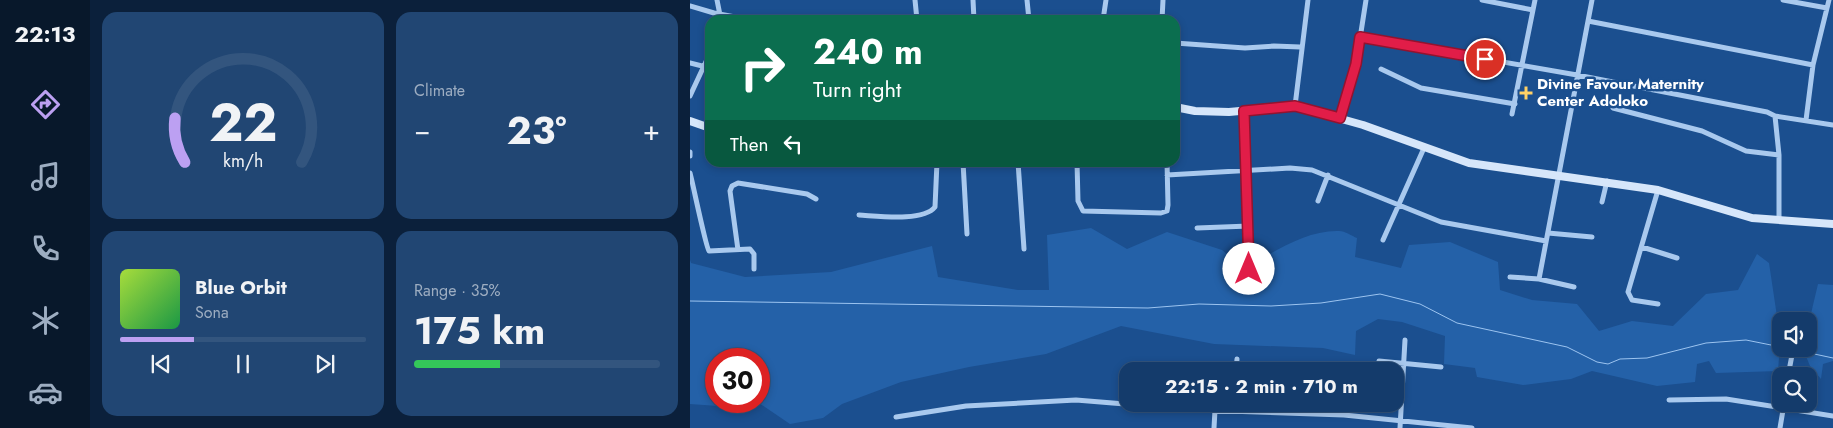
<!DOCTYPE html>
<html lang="en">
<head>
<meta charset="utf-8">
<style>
	body { margin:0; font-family:Jost,sans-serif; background:#214673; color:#f1f3f6; height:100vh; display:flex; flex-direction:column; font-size:19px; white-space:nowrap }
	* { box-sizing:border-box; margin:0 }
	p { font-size:16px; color:#9dadc1 }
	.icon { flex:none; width:28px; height:28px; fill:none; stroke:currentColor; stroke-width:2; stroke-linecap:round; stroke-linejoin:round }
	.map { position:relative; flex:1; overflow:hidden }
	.drawer { display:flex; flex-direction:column; gap:12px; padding:12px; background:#0b203b; width:600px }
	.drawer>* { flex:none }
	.hud { position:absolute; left:15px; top:15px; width:475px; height:152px; border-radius:15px; box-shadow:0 2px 8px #0003,0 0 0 1px #33557e; background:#0b6e4f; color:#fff; overflow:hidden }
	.buttons { position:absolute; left:1082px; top:312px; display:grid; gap:10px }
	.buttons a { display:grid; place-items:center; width:45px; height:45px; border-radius:10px; background:#143b6b; box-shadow:0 2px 8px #0003,0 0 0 1px #33557e; font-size:25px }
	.speed { position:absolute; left:15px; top:348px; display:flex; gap:10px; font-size:25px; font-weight:700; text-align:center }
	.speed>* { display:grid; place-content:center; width:65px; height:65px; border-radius:50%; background:#143b6b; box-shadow:0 2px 8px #0003,0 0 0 1px #33557e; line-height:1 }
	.speed .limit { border:8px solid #d22; background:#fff; color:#111 }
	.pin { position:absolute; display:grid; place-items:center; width:42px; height:42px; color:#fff; margin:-21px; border:2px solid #fff; border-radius:50%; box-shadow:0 1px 5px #0007 }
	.me { position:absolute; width:55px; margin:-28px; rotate:0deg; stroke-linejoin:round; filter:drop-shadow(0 0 4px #0008) }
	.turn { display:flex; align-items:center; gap:18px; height:105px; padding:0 25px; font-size:22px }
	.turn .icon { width:65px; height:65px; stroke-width:2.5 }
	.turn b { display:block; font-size:35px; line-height:42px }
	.then { display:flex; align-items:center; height:48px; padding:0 25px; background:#0003; gap:10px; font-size:19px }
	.big { font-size:38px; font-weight:700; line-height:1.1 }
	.drawer .tile { flex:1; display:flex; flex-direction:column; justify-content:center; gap:8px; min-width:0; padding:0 18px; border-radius:15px; background:#214673 }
	.drawer .dial { align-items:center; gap:0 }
	.dial svg { height:130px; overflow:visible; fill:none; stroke:#33557e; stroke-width:7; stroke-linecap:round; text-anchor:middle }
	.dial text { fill:#f1f3f6; stroke:none }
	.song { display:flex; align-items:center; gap:15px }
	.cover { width:60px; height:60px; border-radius:8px; background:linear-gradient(135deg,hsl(80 70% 55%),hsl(140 70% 35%)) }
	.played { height:5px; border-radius:2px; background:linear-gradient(90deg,#bca0f2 30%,#33557e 30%) }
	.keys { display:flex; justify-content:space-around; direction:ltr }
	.heat { display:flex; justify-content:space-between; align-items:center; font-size:28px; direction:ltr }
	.charge { height:8px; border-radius:4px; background:linear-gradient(90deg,#34c759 35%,#33557e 0) }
	.drawer .tiles { flex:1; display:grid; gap:12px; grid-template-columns:repeat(2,1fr) }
	.trip { position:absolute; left:429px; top:362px; width:285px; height:50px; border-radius:15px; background:#143b6b; box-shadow:0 2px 8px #0003,0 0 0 1px #33557e; font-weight:700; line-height:50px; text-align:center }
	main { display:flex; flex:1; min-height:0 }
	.tabs { display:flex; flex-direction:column; width:90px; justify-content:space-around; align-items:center; background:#08182b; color:#9dadc1 }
	.tabs .icon { width:35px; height:35px }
	.tabs .on { color:#bca0f2 }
	.tabs b { font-size:22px; color:#f1f3f6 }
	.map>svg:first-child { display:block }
	.green { fill:#2461a8 }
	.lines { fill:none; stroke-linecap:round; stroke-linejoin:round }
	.stream { stroke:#9cc4f0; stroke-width:1 }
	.street { stroke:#a9c9ee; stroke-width:5 }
	.secondary { stroke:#d6e6fa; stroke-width:8 }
	.route-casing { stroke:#92132f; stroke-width:12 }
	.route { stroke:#e11d48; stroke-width:9 }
	.poi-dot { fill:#ffd166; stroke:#1b4f8f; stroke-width:2 }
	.labels { text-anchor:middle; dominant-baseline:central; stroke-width:5; stroke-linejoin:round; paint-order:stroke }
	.poi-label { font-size:15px; font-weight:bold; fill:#fff; stroke:#1b4f8f; text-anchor:start }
</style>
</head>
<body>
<main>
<nav class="tabs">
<b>22:13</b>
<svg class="icon on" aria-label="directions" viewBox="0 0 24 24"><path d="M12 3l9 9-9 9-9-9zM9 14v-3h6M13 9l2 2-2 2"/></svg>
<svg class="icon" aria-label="music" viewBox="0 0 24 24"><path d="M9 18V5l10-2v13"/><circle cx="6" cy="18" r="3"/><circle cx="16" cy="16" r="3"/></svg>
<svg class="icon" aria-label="phone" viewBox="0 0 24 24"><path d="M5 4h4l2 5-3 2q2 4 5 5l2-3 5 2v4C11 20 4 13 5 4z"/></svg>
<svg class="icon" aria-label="climate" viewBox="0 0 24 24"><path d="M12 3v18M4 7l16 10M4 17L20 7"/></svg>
<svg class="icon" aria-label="car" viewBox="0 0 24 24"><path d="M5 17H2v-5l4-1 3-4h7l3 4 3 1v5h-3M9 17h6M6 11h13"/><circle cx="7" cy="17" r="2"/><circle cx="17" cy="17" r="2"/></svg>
</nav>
<section class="drawer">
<div class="tiles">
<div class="tile dial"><svg viewBox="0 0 100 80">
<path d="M14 69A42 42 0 1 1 86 69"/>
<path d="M14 69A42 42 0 0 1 8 42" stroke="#bca0f2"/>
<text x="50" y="56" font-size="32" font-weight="700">22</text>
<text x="50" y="72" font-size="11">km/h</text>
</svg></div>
<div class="tile"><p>Climate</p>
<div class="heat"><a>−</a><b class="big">23°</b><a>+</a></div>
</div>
<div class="tile">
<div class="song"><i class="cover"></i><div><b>Blue Orbit</b><p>Sona</p></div></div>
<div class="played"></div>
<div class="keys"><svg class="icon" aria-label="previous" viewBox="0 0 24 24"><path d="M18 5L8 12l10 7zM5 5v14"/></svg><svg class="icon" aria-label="pause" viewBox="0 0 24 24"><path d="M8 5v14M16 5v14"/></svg><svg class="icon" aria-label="next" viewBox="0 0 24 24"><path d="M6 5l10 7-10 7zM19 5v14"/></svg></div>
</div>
<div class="tile"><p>Range · 35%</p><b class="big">175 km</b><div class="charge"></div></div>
</div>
</section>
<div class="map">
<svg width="1143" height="428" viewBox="0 0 1143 428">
	<rect width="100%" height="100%" fill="#1b4f8f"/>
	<path class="green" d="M401,228L437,249L477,232L532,250L554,268C583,253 615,230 649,231C655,231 662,236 667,238L665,257L711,268L719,245L760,242L808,262L810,290L842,300L887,304L909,331L942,321L983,326L1016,294L1048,290L1067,254L1079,263L1089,330L1091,331L1088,371L1026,373L1019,361L1007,364L1005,382L967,386L902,371L881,379L833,385L787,377L785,368L754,364L755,336L712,322L688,319L666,331L665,355L633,348L524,344L431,326L356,354L279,367L211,382L152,404L133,418L100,424L66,401H69V359H26V401H42L28,406L0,404V260L1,263L55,277L141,272L242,246L248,277L328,290H359L357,235Z
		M1128,284L1143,285V361L1133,364L1131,379L1120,366L1113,349H1119V322Z"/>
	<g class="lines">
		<path class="stream" d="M0,301L458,308L509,304L581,306L631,303L690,294L730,304L767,323L877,347L907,362L918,364L930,359L957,358L1016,343L1056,340L1091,347
			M1101,349L1143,358"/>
		<path class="street" d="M27,0L31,20
			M225,0L227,20
			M283,0L284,20
			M337,0L339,20
			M792,0L843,10
			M1093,0L1137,8
			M0,6L24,13L61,20
			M413,20L416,0
			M472,20L473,0
			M898,21L1123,65
			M670,37L887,75L1077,112L1085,116L1143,125
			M485,43L555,48L584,46L610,47
			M0,63L20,68
			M691,69L731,88L825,104
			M0,96L20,53
			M605,106L618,0
			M923,108L1012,131L1056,151L1089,155
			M554,111L559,269
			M822,114L845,0
			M1085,116L1089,155V219
			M650,118L666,64L676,0
			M1116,120L1123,65L1139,0
			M0,152V156
			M273,162L277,234
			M328,162L334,249
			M387,162L388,201L393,211L471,213L477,211L478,205L477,162
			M0,173C3,184 16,248 19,251L60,249L64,254V269
			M477,175L600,168L622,170L751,222L856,241
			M628,201L638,175
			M912,202L917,181
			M169,215C188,216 233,222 245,207L247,162
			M507,228L559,226
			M858,233L902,237
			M693,240L734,148
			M952,247L987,258
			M48,250L40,191L42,186L48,183L117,194L126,199
			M820,277L849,279L884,287
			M849,279L902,0
			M968,304L942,300L938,292L968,190
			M689,361L751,367
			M546,371L547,359
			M1098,376L1102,355
			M979,400L1036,399L1143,416
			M206,417L276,406L386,400L508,410L654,415L782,428
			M524,428L525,410
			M710,428L715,340
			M1090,428L1094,404"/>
		<path class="secondary" d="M485,107L505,111L539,112L605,106L673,125L779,163L968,190L1062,218L1143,224
			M0,121L20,128"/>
	</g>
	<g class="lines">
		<defs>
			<path id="route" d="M559,269L554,111L605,106L650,118L666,64L670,37L795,59"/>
		</defs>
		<use href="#route" class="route-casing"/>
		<use href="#route" class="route"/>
	</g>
	<path class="poi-dot" d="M833.5 85.5h5v5h5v5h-5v5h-5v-5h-5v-5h5z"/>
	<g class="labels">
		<g class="poi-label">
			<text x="847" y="84">Divine Favour Maternity<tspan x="847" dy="17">Center Adoloko</tspan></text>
		</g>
	</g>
</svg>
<div class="buttons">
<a><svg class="icon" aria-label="sound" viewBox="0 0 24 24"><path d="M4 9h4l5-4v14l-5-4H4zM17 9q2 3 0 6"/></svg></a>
<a><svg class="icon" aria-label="search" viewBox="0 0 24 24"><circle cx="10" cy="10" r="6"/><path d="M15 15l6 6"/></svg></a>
</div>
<div class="speed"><div class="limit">30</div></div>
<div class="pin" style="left:795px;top:59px;background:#d93025"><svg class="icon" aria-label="arrive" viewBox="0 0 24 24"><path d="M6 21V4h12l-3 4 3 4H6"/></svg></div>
<svg class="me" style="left:559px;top:269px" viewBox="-20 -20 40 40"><circle r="19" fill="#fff"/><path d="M0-13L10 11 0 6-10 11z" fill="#e11d48"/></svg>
<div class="trip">22:15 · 2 min · 710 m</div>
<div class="hud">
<div class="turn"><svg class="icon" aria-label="right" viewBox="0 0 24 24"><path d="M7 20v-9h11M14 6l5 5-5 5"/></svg><div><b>240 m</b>Turn right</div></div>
<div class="then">Then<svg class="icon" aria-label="left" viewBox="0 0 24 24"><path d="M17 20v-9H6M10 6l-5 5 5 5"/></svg></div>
</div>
</div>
</main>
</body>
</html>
